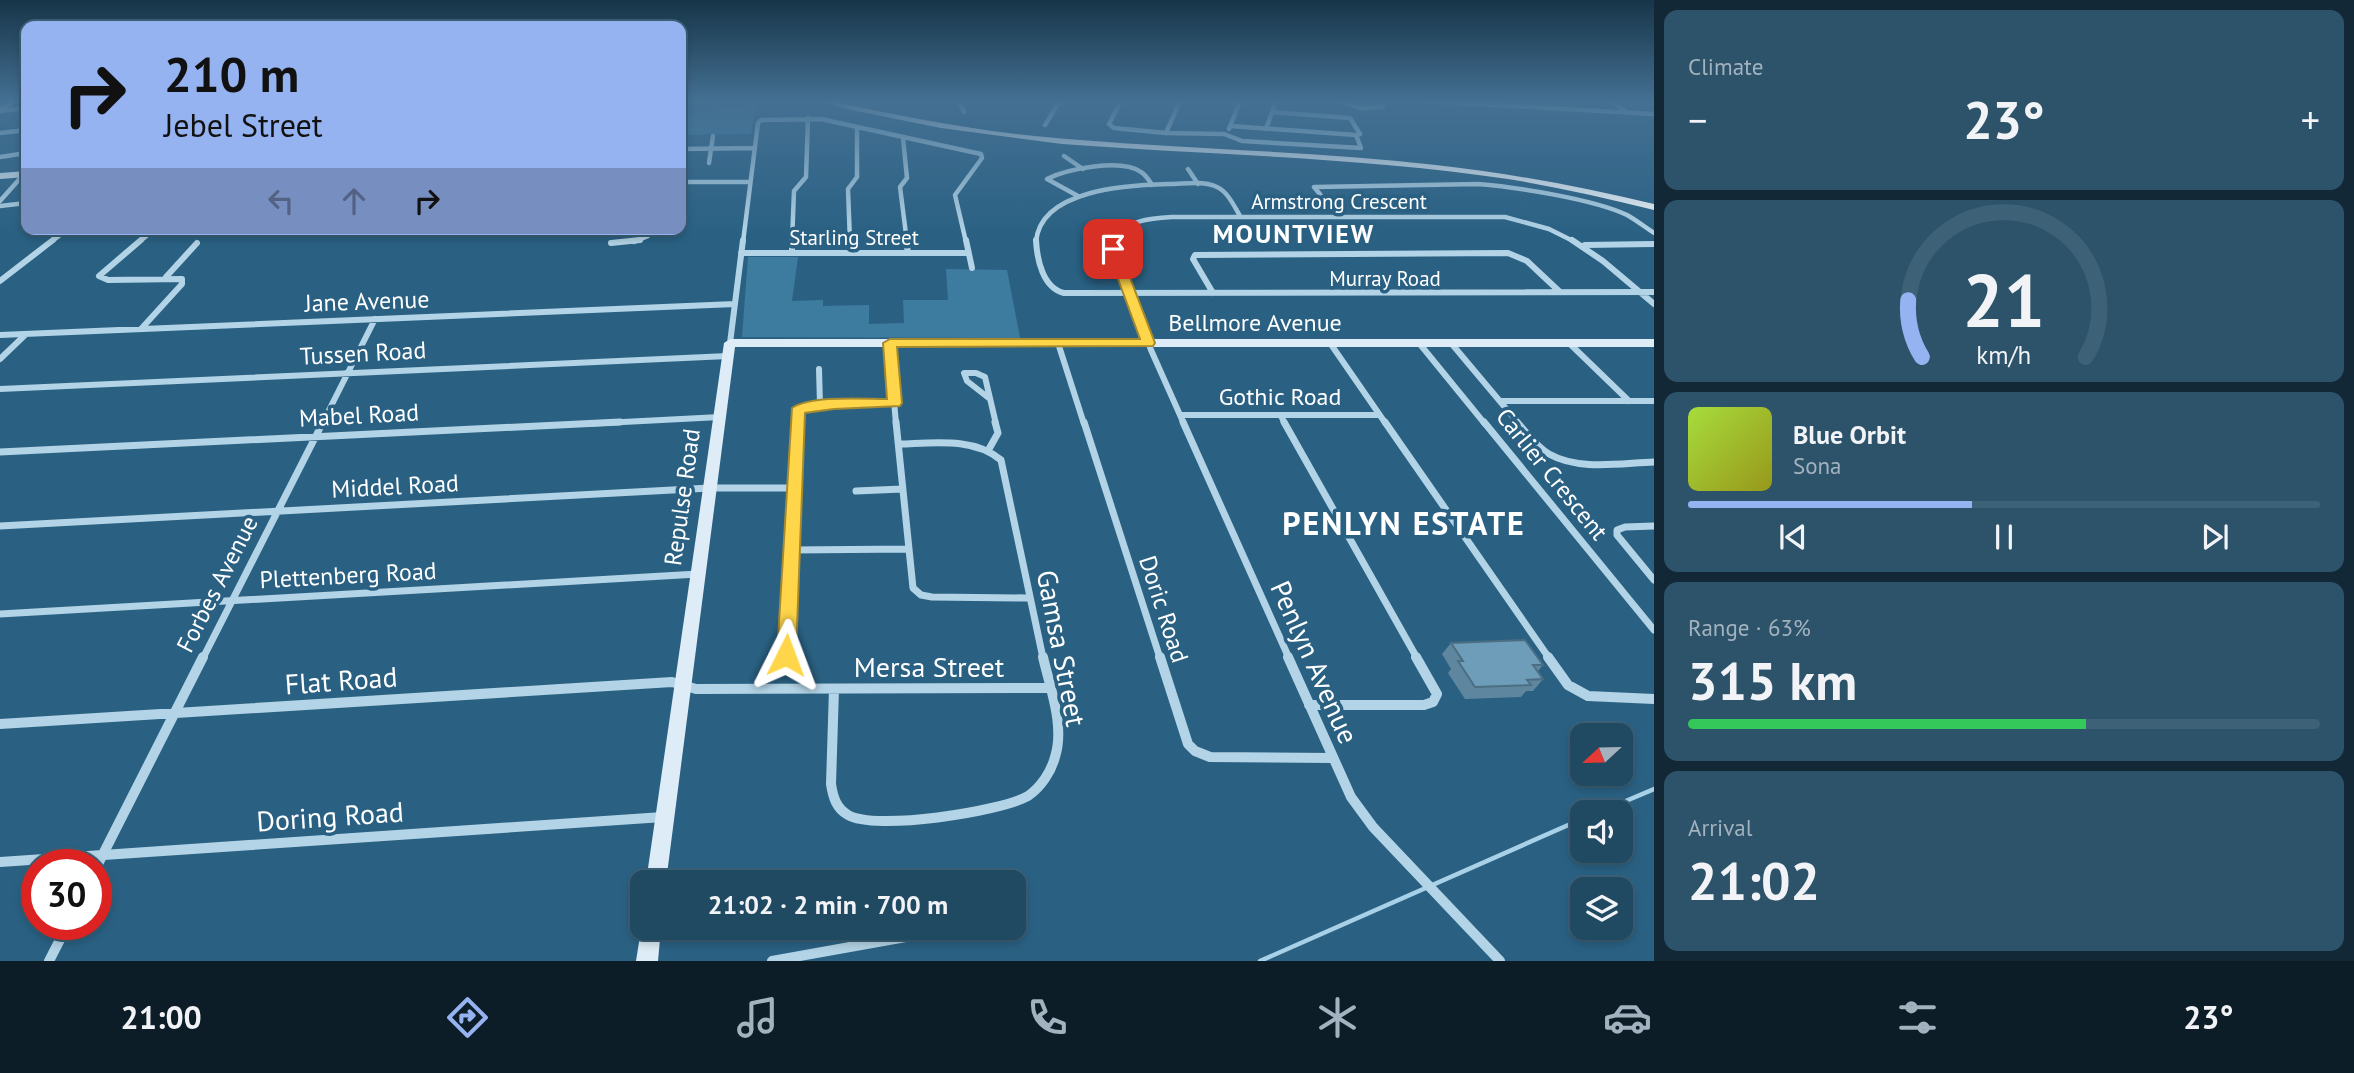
<!DOCTYPE html>
<html lang="en">
<head>
<meta charset="utf-8">
<style>
	body { margin:0; font-family:"PT Sans",sans-serif; background:#2d536b; color:#f1f3f6; height:100vh; display:flex; flex-direction:column; font-size:26px; white-space:nowrap }
	* { box-sizing:border-box; margin:0 }
	p { font-size:23px; color:#a2b2be }
	.icon { flex:none; width:38px; height:38px; fill:none; stroke:currentColor; stroke-width:2; stroke-linecap:round; stroke-linejoin:round }
	.map { position:relative; flex:1; overflow:hidden }
	.sheet { display:flex; flex-direction:column; gap:10px; padding:10px; background:#122836; width:700px }
	.sheet>* { flex:none }
	.guide { position:absolute; left:21px; top:21px; width:665px; height:214px; border-radius:14px; box-shadow:0 4px 10px #0003,0 0 0 2px #3d6177; background:#95b2f1; color:#111; overflow:hidden }
	.needle { width:46px; rotate:248deg }
	.tools { position:absolute; left:1570px; top:723px; display:grid; gap:14px }
	.tools a { display:grid; place-items:center; width:63px; height:63px; border-radius:14px; background:#204962; box-shadow:0 4px 10px #0003,0 0 0 2px #3d6177; font-size:35px }
	.speed { position:absolute; left:21px; top:849px; display:flex; gap:14px; font-size:35px; font-weight:700; text-align:center }
	.speed>* { display:grid; place-content:center; width:91px; height:91px; border-radius:50%; background:#204962; box-shadow:0 4px 10px #0003,0 0 0 2px #3d6177; line-height:1 }
	.speed .limit { border:10px solid #d22; background:#fff; color:#111 }
	.pin { position:absolute; display:grid; place-items:center; width:60px; height:60px; color:#fff; margin:-30px; border-radius:14px; box-shadow:0 4px 10px #0006 }
	.me { position:absolute; width:77px; margin:-38px; rotate:3deg; stroke-linejoin:round; filter:drop-shadow(0 0 5px #0008) }
	.turn { display:flex; align-items:center; gap:24px; height:147px; padding:0 28px; font-size:32px }
	.turn .icon { width:91px; height:91px; stroke-width:2.5 }
	.turn b { display:block; font-size:49px; line-height:60px }
	.lanes { display:flex; align-items:center; height:66px; padding:0 28px; background:#0003; justify-content:center; gap:35px; direction:ltr }
	.lanes .off { opacity:.35 }
	.big { font-size:52px; font-weight:800; line-height:1.1 }
	.sheet .card { flex:1; display:flex; flex-direction:column; justify-content:center; gap:10px; min-width:0; padding:0 24px; border-radius:14px; background:#2d536b }
	.sheet .dial { align-items:center; gap:0 }
	.dial svg { height:182px; overflow:visible; fill:none; stroke:#3d6177; stroke-width:7; stroke-linecap:round; text-anchor:middle }
	.dial text { fill:#f1f3f6; stroke:none }
	.song { display:flex; align-items:center; gap:21px }
	.cover { width:84px; height:84px; border-radius:10px; background:linear-gradient(135deg,hsl(80 70% 55%),hsl(60 70% 35%)) }
	.played { height:7px; border-radius:4px; background:linear-gradient(90deg,#95b2f1 45%,#3d6177 45%) }
	.keys { display:flex; justify-content:space-around; direction:ltr }
	.heat { display:flex; justify-content:space-between; align-items:center; font-size:38px; direction:ltr }
	.charge { height:10px; border-radius:5px; background:linear-gradient(90deg,#34c759 63%,#3d6177 0) }
	.trip { position:absolute; left:630px; top:870px; width:396px; height:70px; border-radius:14px; background:#204962; box-shadow:0 4px 10px #0003,0 0 0 2px #3d6177; font-weight:800; line-height:70px; text-align:center }
	.tabs { display:flex; height:112px; justify-content:space-around; align-items:center; background:#0d1d27; color:#a2b2be }
	.tabs .icon { width:49px; height:49px }
	.tabs .on { color:#95b2f1 }
	.tabs b { font-size:32px; color:#f1f3f6 }
	main { display:flex; flex:1; min-height:0 }
	.map>svg:first-child { display:block }
	.green { fill:#3e7c9f }
	.lines { fill:none; stroke-linecap:round; stroke-linejoin:round }
	.stream { stroke:#a8d1e7; stroke-width:4.5 }
	.street-far3 { stroke:#b3d4e6; stroke-width:4.5 }
	.street-far2 { stroke:#b3d4e6; stroke-width:6 }
	.street-far1 { stroke:#b3d4e6; stroke-width:7 }
	.street { stroke:#b3d4e6; stroke-width:10 }
	.secondary { fill:#ddecf6; fill-rule:evenodd }
	.primary { fill:#f4fafe; fill-rule:evenodd }
	.wall { fill:#5e879f }
	.building { fill:#6d9db9; stroke:#4c6e82; stroke-width:2 }
	.route { fill:#ffd54a; stroke:#a68a30; stroke-width:2 }
	.labels { text-anchor:middle; dominant-baseline:central; stroke-width:7; stroke-linejoin:round; paint-order:stroke }
	.far-street-label { font-size:21px; fill:#fff; stroke:#2a6183 }
	.street-label { font-size:24px; fill:#fff; stroke:#2a6183 }
	.far-district-label { font-size:26px; font-weight:bold; letter-spacing:2px; fill:#fff; stroke:#2a6183 }
	.near-street-label { font-size:28px; fill:#fff; stroke:#2a6183 }
	.district-label { font-size:32px; font-weight:bold; letter-spacing:2px; fill:#fff; stroke:#2a6183 }
</style>
</head>
<body>
<main>
<div class="map">
<svg width="1654" height="961" viewBox="0 0 1654 961">
	<rect width="100%" height="100%" fill="#2a6183"/>
	<path class="green" d="M755,105L751,134L681,135V115Z
		M748,257H798L792,301L823,300V306L869,305V324L904,323L903,300H948L946,269L1007,270L1020,338L742,337Z"/>
	<g class="lines">
		<path class="stream" d="M1600,812L1654,789
			M1260,961L1582,819"/>
		<path class="street-far3" d="M959,101L964,112
			M1121,101L1109,124L1114,128L1166,133
			M1180,101L1166,133L1224,134L1242,141L1361,148L1356,135
			M1339,101L1361,108L1383,107L1382,101
			M1426,101L1654,114
			M1611,101L1627,112
			M0,111L26,108
			M1272,112L1350,118L1360,134L1356,135
			M1045,125L1060,101
			M1231,126L1356,135
			M1229,129L1239,104L1236,101
			M1266,129L1276,101
			M0,133L26,130
			M903,138L907,178L900,187L907,242
			M681,149L754,148
			M1064,156L1083,169
			M0,157L26,153
			M709,163L713,136
			M1188,169L1198,184
			M681,182H750
			M1078,196L1047,179C1067,169 1121,158 1141,172C1146,175 1149,180 1152,185
			M0,201L24,174
			M0,206L26,203
			M1338,216L1314,187L1478,184C1516,187 1593,199 1627,215C1636,220 1645,227 1654,233
			M51,242L68,229
			M139,242L155,229
			M634,242L648,236L649,229
			M743,242L758,123L761,120L821,119L981,154L982,158L955,195L966,242
			M792,242L794,191L806,177L808,118
			M850,242L848,189L857,177V129
			M1036,242C1040,189 1129,185 1168,184C1184,184 1202,180 1217,187C1228,192 1234,206 1240,216
			M1114,242C1124,220 1151,218 1172,217H1505L1549,229L1575,242"/>
		<path class="street-far2" d="M141,240L99,276L108,280L182,279V284L141,329
			M850,240V253
			M906,240L908,253
			M966,240L972,268
			M1036,240C1037,260 1043,288 1064,293L1654,292
			M1115,240L1114,254L1151,350L1184,424
			M1572,240L1603,261L1654,304
			M611,243L640,240
			M1585,245L1654,244
			M741,253H968
			M792,253V240
			M166,277L197,243
			M0,281L53,240
			M1213,293L1193,259L1195,255L1508,253L1527,261L1560,292
			M0,335L735,304
			M730,343L743,240
			M889,343L896,424
			M1058,343L1084,424
			M1330,343L1386,424
			M1419,343L1485,424
			M1451,343L1519,424
			M1569,343L1629,401
			M0,359L25,335
			M819,369L820,405
			M0,389L728,356
			M990,399L967,381L964,373H976L985,377L996,424
			M1500,401H1654
			M1180,415H1379
			M1281,416L1285,424
			M322,424L375,319
			M584,424L720,417
			M796,424V413L803,409L827,404L894,403"/>
		<path class="street-far1" d="M896,422L913,588L921,595L932,597L1028,598
			M1084,422L1160,658
			M1183,422L1289,658
			M1284,422L1417,658
			M1385,422L1549,658
			M1484,422L1654,630
			M1517,422C1527,433 1536,447 1549,454C1579,471 1621,463 1654,462
			M900,444C933,443 974,437 1001,460L1043,658
			M989,449L998,433L995,422
			M0,452L620,422
			M856,491L902,489
			M0,526L710,488H793
			M1654,526L1625,527L1617,530V535L1654,580
			M792,550L908,549
			M0,614L698,574
			M786,655L796,422
			M203,658L323,422"/>
		<path class="street" d="M1160,657L1188,744L1195,751L1210,757L1333,758
			M1288,657L1351,797L1373,827L1500,961
			M1548,657L1568,685L1588,696L1654,699
			M834,689L831,784C833,797 836,808 848,815C875,831 1000,812 1028,796C1041,787 1051,772 1055,757C1065,726 1050,688 1043,657
			M1309,705H1424L1433,702L1437,694L1416,657
			M0,724L672,682L696,689L1050,688
			M0,862L663,817
			M96,868L203,657
			M49,961L68,924
			M772,961L956,928"/>
		<path class="secondary" d="M10,101H19L0,113V107Z
			M681,101H699L681,105Z
			M26,171V177L0,179V173Z
			M730,339H1654V347H735L666,882H646L724,343Z
			M642,923V928H661L658,961H636Z"/>
		<path class="primary" d="M818,101H832C899,116 966,129 1035,136C1168,149 1303,150 1436,165C1510,173 1582,187 1654,204V210C1606,198 1557,187 1508,179C1361,157 1210,155 1062,144L941,128L852,110Z"/>
	</g>
	<path class="wall" d="M1451,643L1543,665L1538,671L1543,679L1533,691H1526L1521,697L1465,699L1448,673L1451,669L1442,654Z"/>
	<path class="building" d="M1525,640L1543,665H1533L1543,679L1527,680L1531,685L1475,687L1458,661H1463L1451,643Z"/>
	<linearGradient id="sky" x2="0" y2="1"><stop stop-color="#173548"/><stop offset="0.43" stop-color="#447093"/><stop offset="1" stop-color="#447093" stop-opacity="0"/></linearGradient>
	<rect width="1654" height="235" fill="url(#sky)"/>
	<path class="route" d="M1113,245L1119,249L1155,343L1153,346L897,347L902,403L900,406L834,409L805,413L796,655L793,661L786,663L779,661L777,655L792,408C812,395 863,399 887,399L883,343L890,339H1140L1107,249Z"/>
	<g class="labels">
		<g class="far-street-label">
			<text x="1339" y="201">Armstrong Crescent</text>
			<text x="854" y="237">Starling Street</text>
			<text x="1385" y="278">Murray Road</text>
		</g>
		<g class="street-label">
			<text transform="translate(367 301) rotate(-2)">Jane Avenue</text>
			<text x="1255" y="322">Bellmore Avenue</text>
			<text transform="translate(363 353) rotate(-3)">Tussen Road</text>
			<text x="1280" y="396">Gothic Road</text>
			<text transform="translate(359 415) rotate(-3)">Mabel Road</text>
			<text transform="translate(1552 474) rotate(51)">Carlier Crescent</text>
			<text transform="translate(395 486) rotate(-3)">Middel Road</text>
			<text transform="translate(682 497) rotate(-82)">Repulse Road</text>
			<text transform="translate(348 575) rotate(-3)">Plettenberg Road</text>
			<text transform="translate(217 584) rotate(-63)">Forbes Avenue</text>
			<text transform="translate(1164 609) rotate(72)">Doric Road</text>
		</g>
		<g class="far-district-label">
			<text x="1294" y="233">MOUNTVIEW</text>
		</g>
		<g class="near-street-label">
			<text transform="translate(1062 648) rotate(79)">Gamsa Street</text>
			<text transform="translate(1315 662) rotate(66)">Penlyn Avenue</text>
			<text x="929" y="666">Mersa Street</text>
			<text transform="translate(341 680) rotate(-4)">Flat Road</text>
			<text transform="translate(330 816) rotate(-4)">Doring Road</text>
		</g>
		<g class="district-label">
			<text x="1404" y="523">PENLYN ESTATE</text>
		</g>
	</g>
</svg>
<div class="tools">
<a><svg class="needle" viewBox="-14 -14 28 28"><path d="M0-13l5 13h-10z" fill="#e53935"/><path d="M0 13l5-13h-10z" fill="#a2b2be"/></svg></a>
<a><svg class="icon" aria-label="sound" viewBox="0 0 24 24"><path d="M4 9h4l5-4v14l-5-4H4zM17 9q2 3 0 6"/></svg></a>
<a><svg class="icon" aria-label="layers" viewBox="0 0 24 24"><path d="M12 4l9 5-9 5-9-5zM3 14l9 5 9-5"/></svg></a>
</div>
<div class="speed"><div class="limit">30</div></div>
<div class="pin" style="left:1113px;top:249px;background:#d93025"><svg class="icon" aria-label="arrive" viewBox="0 0 24 24"><path d="M6 21V4h12l-3 4 3 4H6"/></svg></div>
<svg class="me" style="left:786px;top:655px" viewBox="-20 -20 40 40"><path d="M0-17L14 15 0 8-14 15z" fill="#ffd54a" stroke="#fff" stroke-width="4"/></svg>
<div class="trip">21:02 · 2 min · 700 m</div>
<div class="guide">
<div class="turn"><svg class="icon" aria-label="right" viewBox="0 0 24 24"><path d="M7 20v-9h11M14 6l5 5-5 5"/></svg><div><b>210 m</b>Jebel Street</div></div>
<div class="lanes"><svg class="icon off" aria-label="left" viewBox="0 0 24 24"><path d="M17 20v-9H6M10 6l-5 5 5 5"/></svg><svg class="icon off" aria-label="ahead" viewBox="0 0 24 24"><path d="M12 20V5M6 11l6-6 6 6"/></svg><svg class="icon" aria-label="right" viewBox="0 0 24 24"><path d="M7 20v-9h11M14 6l5 5-5 5"/></svg></div>
</div>
</div>
<section class="sheet">
<div class="card"><p>Climate</p>
<div class="heat"><a>−</a><b class="big">23°</b><a>+</a></div>
</div>
<div class="card dial"><svg viewBox="0 0 100 80">
<path d="M14 69A42 42 0 1 1 86 69"/>
<path d="M14 69A42 42 0 0 1 8 44" stroke="#95b2f1"/>
<text x="50" y="56" font-size="32" font-weight="700">21</text>
<text x="50" y="72" font-size="11">km/h</text>
</svg></div>
<div class="card">
<div class="song"><i class="cover"></i><div><b>Blue Orbit</b><p>Sona</p></div></div>
<div class="played"></div>
<div class="keys"><svg class="icon" aria-label="previous" viewBox="0 0 24 24"><path d="M18 5L8 12l10 7zM5 5v14"/></svg><svg class="icon" aria-label="pause" viewBox="0 0 24 24"><path d="M8 5v14M16 5v14"/></svg><svg class="icon" aria-label="next" viewBox="0 0 24 24"><path d="M6 5l10 7-10 7zM19 5v14"/></svg></div>
</div>
<div class="card"><p>Range · 63%</p><b class="big">315 km</b><div class="charge"></div></div>
<div class="card"><p>Arrival</p><b class="big">21:02</b></div>
</section>
</main>
<nav class="tabs">
<b>21:00</b>
<svg class="icon on" aria-label="directions" viewBox="0 0 24 24"><path d="M12 3l9 9-9 9-9-9zM9 14v-3h6M13 9l2 2-2 2"/></svg>
<svg class="icon" aria-label="music" viewBox="0 0 24 24"><path d="M9 18V5l10-2v13"/><circle cx="6" cy="18" r="3"/><circle cx="16" cy="16" r="3"/></svg>
<svg class="icon" aria-label="phone" viewBox="0 0 24 24"><path d="M5 4h4l2 5-3 2q2 4 5 5l2-3 5 2v4C11 20 4 13 5 4z"/></svg>
<svg class="icon" aria-label="climate" viewBox="0 0 24 24"><path d="M12 3v18M4 7l16 10M4 17L20 7"/></svg>
<svg class="icon" aria-label="car" viewBox="0 0 24 24"><path d="M5 17H2v-5l4-1 3-4h7l3 4 3 1v5h-3M9 17h6M6 11h13"/><circle cx="7" cy="17" r="2"/><circle cx="17" cy="17" r="2"/></svg>
<svg class="icon" aria-label="filters" viewBox="0 0 24 24"><path d="M4 7h16M4 17h16"/><circle cx="9" cy="7" r="2"/><circle cx="15" cy="17" r="2"/></svg>
<b>23°</b>
</nav>
</body>
</html>
